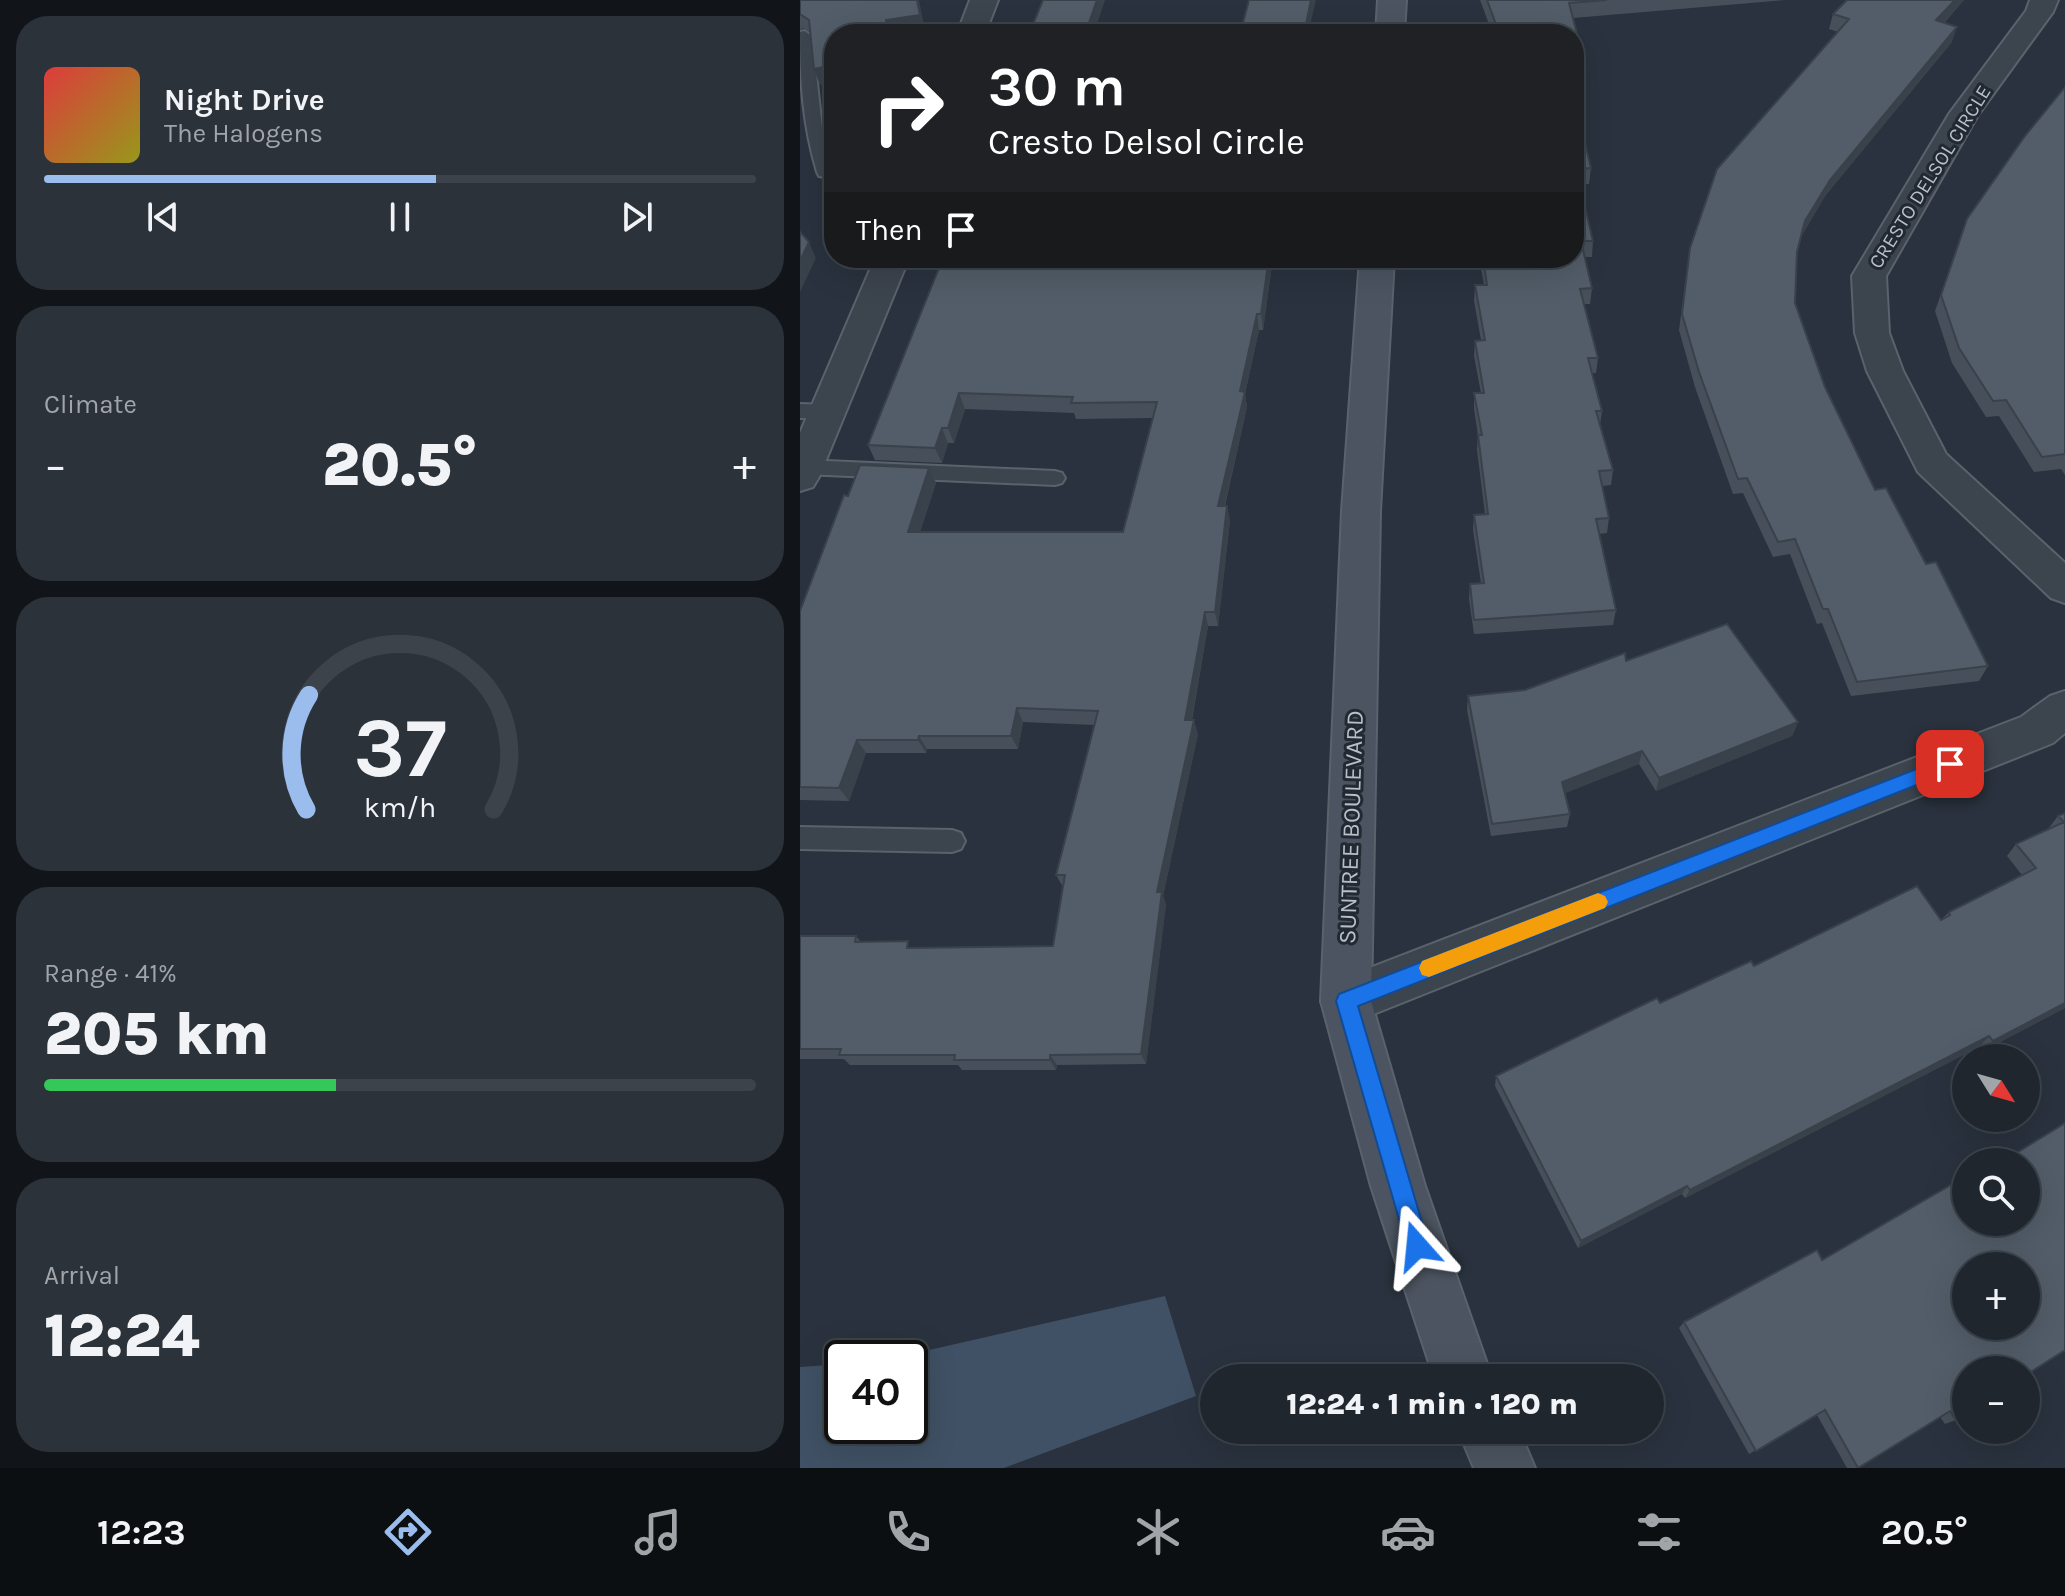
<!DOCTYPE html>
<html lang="en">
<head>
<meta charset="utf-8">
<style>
	body { margin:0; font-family:Karla,sans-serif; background:#2c323a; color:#f1f3f6; height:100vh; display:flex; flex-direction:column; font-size:30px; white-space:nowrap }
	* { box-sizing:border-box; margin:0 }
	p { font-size:26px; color:#a1a5aa }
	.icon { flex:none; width:44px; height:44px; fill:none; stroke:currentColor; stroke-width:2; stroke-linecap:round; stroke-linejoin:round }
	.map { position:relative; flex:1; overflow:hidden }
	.drawer { display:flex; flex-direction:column; gap:16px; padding:16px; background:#111519; width:800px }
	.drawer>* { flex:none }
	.guide { position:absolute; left:24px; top:24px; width:760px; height:244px; border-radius:32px; box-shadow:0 8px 32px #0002,0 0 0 2px #3c434a; background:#202124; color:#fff; overflow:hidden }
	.needle { width:52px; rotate:127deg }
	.controls { position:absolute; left:1152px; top:1044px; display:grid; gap:16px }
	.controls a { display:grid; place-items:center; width:88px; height:88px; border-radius:50%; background:#1f262e; box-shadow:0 8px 32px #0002,0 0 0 2px #3c434a; font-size:40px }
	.speed { position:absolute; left:24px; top:1340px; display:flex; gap:16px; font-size:40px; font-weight:700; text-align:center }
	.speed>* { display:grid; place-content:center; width:104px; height:104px; border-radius:50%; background:#1f262e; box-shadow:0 8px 32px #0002,0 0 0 2px #3c434a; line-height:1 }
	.speed .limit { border:4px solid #111; border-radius:12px; background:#fff; color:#111 }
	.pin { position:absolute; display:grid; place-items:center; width:68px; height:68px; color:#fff; margin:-34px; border-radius:16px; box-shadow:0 4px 12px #0006 }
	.me { position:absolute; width:88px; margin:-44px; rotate:342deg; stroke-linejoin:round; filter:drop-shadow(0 0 6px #0008) }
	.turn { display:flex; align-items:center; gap:28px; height:168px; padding:0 32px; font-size:36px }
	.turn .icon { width:104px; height:104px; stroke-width:2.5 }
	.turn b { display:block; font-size:56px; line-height:68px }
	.then { display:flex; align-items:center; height:76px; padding:0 32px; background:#0003; gap:16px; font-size:30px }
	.big { font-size:60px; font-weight:800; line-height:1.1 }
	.drawer .tile { flex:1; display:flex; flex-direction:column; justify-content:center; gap:12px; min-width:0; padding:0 28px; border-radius:32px; background:#2c323a }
	.drawer .dial { align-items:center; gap:0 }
	.dial svg { height:208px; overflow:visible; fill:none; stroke:#3c434a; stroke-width:7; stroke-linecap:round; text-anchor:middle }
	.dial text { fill:#f1f3f6; stroke:none }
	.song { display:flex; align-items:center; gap:24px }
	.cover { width:96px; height:96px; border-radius:12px; background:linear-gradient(135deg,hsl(0 70% 55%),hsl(60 70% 35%)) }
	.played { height:8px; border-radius:4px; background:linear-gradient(90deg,#9abded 55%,#3c434a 55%) }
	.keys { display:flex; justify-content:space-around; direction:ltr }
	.heat { display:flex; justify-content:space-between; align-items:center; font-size:44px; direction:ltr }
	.charge { height:12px; border-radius:6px; background:linear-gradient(90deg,#34c759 41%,#3c434a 0) }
	.trip { position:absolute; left:400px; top:1364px; width:464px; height:80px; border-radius:40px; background:#1f262e; box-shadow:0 8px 32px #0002,0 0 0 2px #3c434a; font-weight:800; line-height:80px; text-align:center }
	.dock { display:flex; height:128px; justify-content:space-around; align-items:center; background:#0c0f12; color:#a1a5aa }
	.dock .icon { width:56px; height:56px }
	.dock .on { color:#9abded }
	.dock b { font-size:36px; color:#f1f3f6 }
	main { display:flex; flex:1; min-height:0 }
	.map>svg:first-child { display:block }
	.water { fill:#405165 }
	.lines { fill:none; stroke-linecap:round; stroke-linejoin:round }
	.lane-casing { stroke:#5a626c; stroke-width:4 }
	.street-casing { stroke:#5a626c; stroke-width:4 }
	.secondary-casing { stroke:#5a626c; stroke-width:4 }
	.lane { fill:#3c444e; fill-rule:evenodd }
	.street { fill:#3c444e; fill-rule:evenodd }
	.secondary { fill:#4b5460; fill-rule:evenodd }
	.wall { fill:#47505a }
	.shaded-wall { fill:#39414a }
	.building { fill:#525d69; stroke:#39414a; stroke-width:2; fill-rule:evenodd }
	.route { fill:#1a73e8; stroke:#114b97; stroke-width:2 }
	.slow { fill:#f59e0b }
	.labels { text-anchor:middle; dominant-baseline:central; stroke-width:6; stroke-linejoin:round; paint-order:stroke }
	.far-street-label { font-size:20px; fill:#b9bfc9; stroke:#212933 }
	.street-label { font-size:24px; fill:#b9bfc9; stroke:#212933 }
</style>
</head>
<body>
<main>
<section class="drawer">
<div class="tile">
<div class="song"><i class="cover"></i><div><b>Night Drive</b><p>The Halogens</p></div></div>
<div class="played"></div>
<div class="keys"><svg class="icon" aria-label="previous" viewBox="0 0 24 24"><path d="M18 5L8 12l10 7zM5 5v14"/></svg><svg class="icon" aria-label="pause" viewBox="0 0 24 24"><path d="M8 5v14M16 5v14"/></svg><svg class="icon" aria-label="next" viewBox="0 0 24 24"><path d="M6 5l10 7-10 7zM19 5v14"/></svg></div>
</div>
<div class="tile"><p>Climate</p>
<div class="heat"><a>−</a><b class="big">20.5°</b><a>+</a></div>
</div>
<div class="tile dial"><svg viewBox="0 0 100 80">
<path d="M14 69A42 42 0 1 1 86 69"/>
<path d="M14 69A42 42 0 0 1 15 25" stroke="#9abded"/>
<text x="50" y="56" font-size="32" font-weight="700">37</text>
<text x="50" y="72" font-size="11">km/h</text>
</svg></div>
<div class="tile"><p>Range · 41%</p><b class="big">205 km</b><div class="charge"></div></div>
<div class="tile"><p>Arrival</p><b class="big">12:24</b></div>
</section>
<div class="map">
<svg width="1265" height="1468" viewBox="0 0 1265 1468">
	<rect width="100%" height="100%" fill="#29323e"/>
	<path class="water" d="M365,1296L396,1396L204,1468H0V1367L42,1364V1426H110V1358H94Z"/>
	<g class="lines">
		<defs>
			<path id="lane" d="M4,31L12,36L23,138L34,169V179L19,176L17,172C3,126 0,80 0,32Z
				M0,404L27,405L37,412L27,419L0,418Z
				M4,460L255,471L262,473L265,478L262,483L255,485L4,474L0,473V461Z
				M0,827L152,830L161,833L165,841L161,849L152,852L0,849Z"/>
			<path id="street" d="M170,0H198L185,34H157Z
				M1230,0H1258L1253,12L1178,115L1086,276L1089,333L1103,371L1146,454L1265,563V603L1251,598L1118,472L1067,371L1055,333L1052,276L1149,114L1226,11Z
				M75,258H109L19,477L13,487L0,491V433Z
				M1265,691V733L1253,743L546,1025L528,1018L521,1001L528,984L1221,717L1250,696Z"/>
			<path id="secondary" d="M578,0H606L604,34H576Z
				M560,258H594L580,511L571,1001L625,1186L692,1378H634L571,1186L521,1001L542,511Z
				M658,1430H719L735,1468H674Z"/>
		</defs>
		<use href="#lane" class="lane-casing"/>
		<use href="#street" class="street-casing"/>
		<use href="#secondary" class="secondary-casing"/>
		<use href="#lane" class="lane"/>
		<use href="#street" class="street"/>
		<use href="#secondary" class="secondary"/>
	</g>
	<path class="wall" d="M0,0L125,30L102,34H34L20,85L14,69L10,33L3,28L0,30Z
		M680,0H985L773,18L779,41L778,57H775L781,77L779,93H774V34H689L690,27Z
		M1047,0H1164L1144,23L1152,42L1025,196L1001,237L997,252L995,303L1025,387L1075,490L1126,564L1188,666L1179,681L1051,696L1022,623L1017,624L990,554L973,557L943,493L933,494L895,387L879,330L890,248L1038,32L1029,29L1033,14Z
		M774,99L791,168L789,184H780L793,241L792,257H785L792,288L790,304H784L798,358L796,373H792L802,411L800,425L813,470L811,485L802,486L809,518L807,533L799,534L816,610L813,625L674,634L669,599L670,584L681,583L673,530L674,515L685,514L677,450L678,435L674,409V393H681L674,356L675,341L681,340L674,301L675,285H684L679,258H774Z
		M1167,219L1265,318V475L1261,469L1234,472L1199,416L1186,417L1152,363L1135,311Z
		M264,258L265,262L384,265L473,258L463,330H459L445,394L447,407L425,506H427L430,521L418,626H408L392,720L398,734L363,896L366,904L346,1064L257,1065L256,1070H162L158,1065H50L44,1059H0V936H56L61,942L113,948L253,946L263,887L256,875L294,725L223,722L218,749H127L126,753H66L49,801L0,800V611L48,496L129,468L136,483L120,532H323L353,418L276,419L274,413L165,409L154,443H148L142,463L75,460L68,445Z
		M826,661L998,722L992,736L856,791L839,764L765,793L770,814L767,827L691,836L667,710L668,696L725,690Z
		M1265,813V1008L1183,1051L1179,1047L885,1198L882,1194L778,1248L695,1086L696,1076L860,1003L954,966L1141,920L1149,912L1222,875L1207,856L1216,844L1248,829L1258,816Z
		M1166,1176L1156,1420L1145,1424L1140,1417L1058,1468H1047L1017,1415L949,1454L879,1328L884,1322L1022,1260Z"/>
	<path class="shaded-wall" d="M117,0H119L125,30L102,34H88L86,20Z
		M297,0H305L294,34H285Z
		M511,0H516L508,34H504Z
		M1155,0H1164L1131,36L1136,20Z
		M1157,27L1152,42L1025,196L1001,237L1005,221L1030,180Z
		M34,65V82L20,85L14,69Z
		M9,242L16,258L0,292V261Z
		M469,258H473L463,330L461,314Z
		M457,314L459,330L445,394L447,407L421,521L418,506L440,391Z
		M159,393L165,409L154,443L148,428Z
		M142,428L148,443L142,463L135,448Z
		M129,468L136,483L115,547L108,532Z
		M427,506L430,521L418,626L415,612Z
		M405,612L408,626L389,734L385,720Z
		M217,708L223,722L218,749L211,736Z
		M394,720L398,734L363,896L366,904L346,1064L341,1054L357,892Z
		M998,722L992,736L856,791L859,778Z
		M119,736L127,749L126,753L118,740Z
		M57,740L66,753L49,801L39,788Z
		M842,751L839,764L760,795L762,782Z
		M1265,1003V1008L1183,1051L1193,1041Z
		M1189,1036L1179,1047L885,1198L890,1190Z
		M250,1055L257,1065L256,1070L250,1060Z
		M887,1186L882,1194L778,1248L781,1241Z"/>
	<path class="building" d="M0,0H117L120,15L86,20L88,34H34V65L14,69L9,20L0,14Z
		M243,0H297L285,34H229Z
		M449,0H511L504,34H440Z
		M687,0H807L769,3L779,41L774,42V34H691L690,27H697Z
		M1047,0H1155L1136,20L1157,27L1030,180L1005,221L997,252L995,303L1025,387L1075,490L1086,488L1126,564L1136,562L1188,666L1057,682L1028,609H1023L995,539L978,542L947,478L938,479L899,372L882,314L890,248L917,169L1049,19L1033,14Z
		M774,55L781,77L774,78Z
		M1265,87V454L1242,457L1206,400L1193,401L1159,348L1141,295L1167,219L1225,136Z
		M774,99L791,168L776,169L793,241H781L792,288L780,289L798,358H788L802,411H796L813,470L799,471L809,518L796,519L816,610L674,620L670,584L684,583L674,515L688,514L678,435H682L674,393H684L675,341L685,340L675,285H687L683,258H774Z
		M0,232L9,242L0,261Z
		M143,258H263L262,262L384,265L385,258H469L461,314H457L440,391L445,392L418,506H427L415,612H405L385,720H394L357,892H362L341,1054L250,1055V1060H154L155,1055H39L41,1049H0V936H56L55,942L108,941L107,948L253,946L265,875H256L298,711L217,708L211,736H119L118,740H57L39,788L0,787V611L44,495L48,496L60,465L129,468L108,532H323L357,402L271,403L273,397L159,393L148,428H142L135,448L68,445Z
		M927,624L998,722L859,778L842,751L762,782L770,814L692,824L668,696L725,690L825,653L826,661Z
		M1265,813V1003L1193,1041L1189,1036L890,1190L887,1186L781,1241L696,1076L857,998L860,1003L951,961L954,966L1117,886L1141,920L1150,915L1149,912L1236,868L1216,844L1264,822L1258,816Z
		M1265,1123V1350L1226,1375V1370H1166V1413L1156,1420L1150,1411L1058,1468L1025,1410L956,1451L884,1322L1017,1250L1022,1260L1166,1176V1222H1226V1162H1202ZM1166,1266H1226V1326H1166Z"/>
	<path class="route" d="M1150,756L1157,758L1160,764L1157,769L558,1006L629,1246L626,1254L617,1257L609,1254L536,1001L539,994Z"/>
	<path class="slow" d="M798,893L805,896L808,902L805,908L629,977L622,975L619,968L622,961Z"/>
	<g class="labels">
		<g class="far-street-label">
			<text transform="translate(1130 177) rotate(-58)">CRESTO DELSOL CIRCLE</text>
		</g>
		<g class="street-label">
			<text transform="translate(551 827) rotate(-88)">SUNTREE BOULEVARD</text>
		</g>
	</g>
</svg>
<div class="controls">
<a><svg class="needle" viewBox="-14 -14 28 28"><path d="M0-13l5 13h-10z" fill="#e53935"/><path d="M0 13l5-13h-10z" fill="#a1a5aa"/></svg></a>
<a><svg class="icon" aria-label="search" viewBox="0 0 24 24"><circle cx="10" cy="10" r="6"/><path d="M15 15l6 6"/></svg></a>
<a>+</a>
<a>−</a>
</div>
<div class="speed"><div class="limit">40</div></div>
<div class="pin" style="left:1150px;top:764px;background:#d93025"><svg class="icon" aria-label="arrive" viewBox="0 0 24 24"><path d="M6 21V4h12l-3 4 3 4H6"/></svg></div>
<svg class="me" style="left:617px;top:1246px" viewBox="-20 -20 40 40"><path d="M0-17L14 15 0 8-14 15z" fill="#1a73e8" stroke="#fff" stroke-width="4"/></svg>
<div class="trip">12:24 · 1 min · 120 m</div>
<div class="guide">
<div class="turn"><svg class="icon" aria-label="right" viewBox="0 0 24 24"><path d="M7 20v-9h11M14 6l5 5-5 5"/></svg><div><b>30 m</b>Cresto Delsol Circle</div></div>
<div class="then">Then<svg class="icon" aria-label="arrive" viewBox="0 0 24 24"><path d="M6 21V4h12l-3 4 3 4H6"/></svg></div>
</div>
</div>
</main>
<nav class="dock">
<b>12:23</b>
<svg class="icon on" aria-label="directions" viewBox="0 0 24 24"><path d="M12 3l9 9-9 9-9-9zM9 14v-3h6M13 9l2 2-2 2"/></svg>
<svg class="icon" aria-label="music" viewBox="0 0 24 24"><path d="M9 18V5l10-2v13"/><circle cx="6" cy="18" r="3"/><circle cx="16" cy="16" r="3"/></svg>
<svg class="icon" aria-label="phone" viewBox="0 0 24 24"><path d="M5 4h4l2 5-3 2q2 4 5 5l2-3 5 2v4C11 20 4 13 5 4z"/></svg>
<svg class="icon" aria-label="climate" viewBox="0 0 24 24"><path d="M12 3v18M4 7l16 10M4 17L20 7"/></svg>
<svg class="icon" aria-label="car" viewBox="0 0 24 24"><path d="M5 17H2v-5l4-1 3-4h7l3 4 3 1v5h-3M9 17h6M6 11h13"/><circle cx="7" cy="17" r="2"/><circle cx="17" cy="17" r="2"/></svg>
<svg class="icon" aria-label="filters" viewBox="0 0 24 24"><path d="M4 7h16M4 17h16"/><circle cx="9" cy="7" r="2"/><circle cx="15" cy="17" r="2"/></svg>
<b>20.5°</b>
</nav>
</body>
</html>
